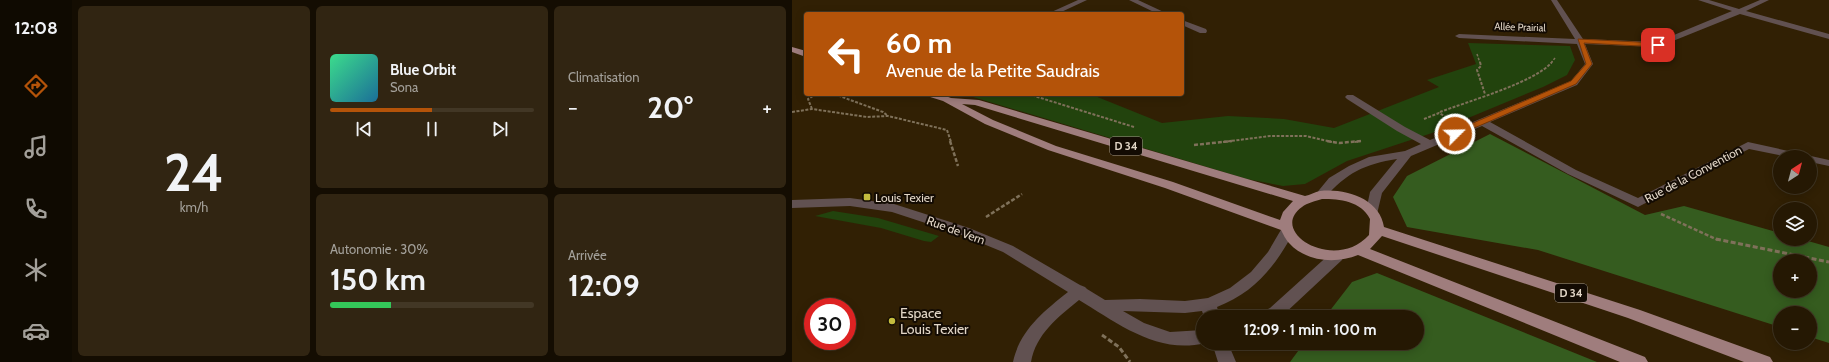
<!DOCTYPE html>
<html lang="fr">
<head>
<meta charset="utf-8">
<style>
	body { margin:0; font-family:Cabin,sans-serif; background:#312512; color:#f1f3f6; height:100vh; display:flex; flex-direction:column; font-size:15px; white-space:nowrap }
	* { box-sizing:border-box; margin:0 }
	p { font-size:13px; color:#a3a09a }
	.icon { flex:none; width:22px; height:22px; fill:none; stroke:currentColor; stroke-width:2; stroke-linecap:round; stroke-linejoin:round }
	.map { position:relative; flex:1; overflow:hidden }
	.details { display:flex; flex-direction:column; gap:6px; padding:6px; background:#140d02; width:720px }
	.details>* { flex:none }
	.hud { position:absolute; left:12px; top:12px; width:380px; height:84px; border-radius:4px; box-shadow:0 2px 10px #0003,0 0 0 1px #423725; background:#b45309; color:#fff; overflow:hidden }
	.needle { width:26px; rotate:36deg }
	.controls { position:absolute; left:981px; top:150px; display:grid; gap:8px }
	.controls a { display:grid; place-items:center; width:44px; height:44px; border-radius:50%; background:#251803; box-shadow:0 2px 10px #0003,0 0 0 1px #423725; font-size:20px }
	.speed { position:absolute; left:12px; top:298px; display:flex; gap:8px; font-size:20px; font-weight:700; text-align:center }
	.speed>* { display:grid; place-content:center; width:52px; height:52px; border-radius:50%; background:#251803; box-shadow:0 2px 10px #0003,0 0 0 1px #423725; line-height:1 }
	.speed .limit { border:6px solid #d22; background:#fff; color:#111 }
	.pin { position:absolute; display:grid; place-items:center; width:34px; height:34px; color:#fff; margin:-17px; border-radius:8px; box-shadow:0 2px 6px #0006 }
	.me { position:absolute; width:44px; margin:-22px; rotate:67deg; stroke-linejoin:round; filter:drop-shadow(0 0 3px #0008) }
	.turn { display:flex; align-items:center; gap:14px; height:84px; padding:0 16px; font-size:18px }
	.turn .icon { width:52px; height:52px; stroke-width:2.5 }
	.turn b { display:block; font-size:28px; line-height:34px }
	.big { font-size:30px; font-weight:700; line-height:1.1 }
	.details .card { flex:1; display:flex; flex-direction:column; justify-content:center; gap:6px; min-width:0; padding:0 14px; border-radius:6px; background:#312512 }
	.details .dial { align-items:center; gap:0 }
	.dial b { font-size:52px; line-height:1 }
	.song { display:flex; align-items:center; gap:12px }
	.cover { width:48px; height:48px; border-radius:6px; background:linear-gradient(135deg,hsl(150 70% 55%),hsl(200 70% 35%)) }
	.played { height:4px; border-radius:2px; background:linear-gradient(90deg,#b45309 50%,#423725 50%) }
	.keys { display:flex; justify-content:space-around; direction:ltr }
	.heat { display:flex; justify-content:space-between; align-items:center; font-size:22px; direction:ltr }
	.charge { height:6px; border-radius:3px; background:linear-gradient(90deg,#34c759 30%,#423725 0) }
	.details .tiles { flex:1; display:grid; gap:6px; grid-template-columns:repeat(3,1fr) }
	.card:first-child { grid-row:span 2 }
	.trip { position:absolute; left:404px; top:310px; width:228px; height:40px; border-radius:20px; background:#251803; box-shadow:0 2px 10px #0003,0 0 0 1px #423725; font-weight:700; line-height:40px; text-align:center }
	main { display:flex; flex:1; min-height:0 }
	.tabs { display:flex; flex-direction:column; width:72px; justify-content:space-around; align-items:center; background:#0f0a01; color:#a3a09a }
	.tabs .icon { width:28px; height:28px }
	.tabs .on { color:#b45309 }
	.tabs b { font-size:18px; color:#f1f3f6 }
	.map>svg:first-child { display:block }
	.green { fill:#22430d }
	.forest { fill:#355c1f; fill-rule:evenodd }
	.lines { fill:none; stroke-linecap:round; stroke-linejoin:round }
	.path-far3 { stroke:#7f715a; stroke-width:1.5; stroke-dasharray:2.5 1.5; stroke-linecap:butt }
	.path-far2 { stroke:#7f715a; stroke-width:2; stroke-dasharray:3 1.5; stroke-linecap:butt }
	.path-far1 { stroke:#7f715a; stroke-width:2.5; stroke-dasharray:4 2; stroke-linecap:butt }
	.path { stroke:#7f715a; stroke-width:3; stroke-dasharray:5 2.5; stroke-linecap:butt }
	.minor { fill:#615151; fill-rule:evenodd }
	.major { fill:#9f7d7d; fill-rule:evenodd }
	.route { fill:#b45309; stroke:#753606 }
	.poi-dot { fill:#c4bc3e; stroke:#130b03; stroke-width:1.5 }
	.labels { text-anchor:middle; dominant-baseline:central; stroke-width:4; stroke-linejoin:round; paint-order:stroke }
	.far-street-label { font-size:10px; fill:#e1d5c6; stroke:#130b03 }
	.shield { fill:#130b03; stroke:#a3988c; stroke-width:1 }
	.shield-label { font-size:11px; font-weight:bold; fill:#e1d5c6 }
	.street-label { font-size:12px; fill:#e1d5c6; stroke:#130b03 }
	.poi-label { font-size:12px; fill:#e1d5c6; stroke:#130b03; text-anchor:start }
	.near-poi-label { font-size:14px; fill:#e1d5c6; stroke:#130b03; text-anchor:start }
</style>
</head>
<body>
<main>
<nav class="tabs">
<b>12:08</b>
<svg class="icon on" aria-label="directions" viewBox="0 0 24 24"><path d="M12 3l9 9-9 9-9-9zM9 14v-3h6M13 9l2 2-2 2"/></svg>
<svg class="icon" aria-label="music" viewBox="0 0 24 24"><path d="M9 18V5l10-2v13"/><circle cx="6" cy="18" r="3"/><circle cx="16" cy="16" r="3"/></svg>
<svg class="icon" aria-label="phone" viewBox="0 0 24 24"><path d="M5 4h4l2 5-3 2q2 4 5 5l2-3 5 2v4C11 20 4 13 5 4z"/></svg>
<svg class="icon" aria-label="climate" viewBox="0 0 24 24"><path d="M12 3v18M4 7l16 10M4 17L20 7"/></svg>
<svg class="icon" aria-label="car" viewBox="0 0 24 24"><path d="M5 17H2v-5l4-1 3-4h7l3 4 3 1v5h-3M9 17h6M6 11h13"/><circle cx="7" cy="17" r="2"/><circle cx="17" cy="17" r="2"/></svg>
</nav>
<section class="details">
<div class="tiles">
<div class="card dial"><b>24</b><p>km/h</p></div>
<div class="card">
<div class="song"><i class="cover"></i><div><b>Blue Orbit</b><p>Sona</p></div></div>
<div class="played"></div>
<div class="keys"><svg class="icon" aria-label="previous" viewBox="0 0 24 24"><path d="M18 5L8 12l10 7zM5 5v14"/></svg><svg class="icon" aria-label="pause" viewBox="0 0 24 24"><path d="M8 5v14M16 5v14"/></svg><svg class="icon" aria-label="next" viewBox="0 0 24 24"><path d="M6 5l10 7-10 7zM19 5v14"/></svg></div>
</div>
<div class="card"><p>Climatisation</p>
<div class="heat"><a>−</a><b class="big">20°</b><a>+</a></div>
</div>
<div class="card"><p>Autonomie · 30%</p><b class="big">150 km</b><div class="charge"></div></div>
<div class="card"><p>Arrivée</p><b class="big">12:09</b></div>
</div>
</section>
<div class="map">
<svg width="1037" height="362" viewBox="0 0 1037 362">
	<rect width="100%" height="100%" fill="#312004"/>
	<path class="green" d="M676,43L778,46L783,60L775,75L751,87L640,133L555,161L513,184L491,186L455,179L171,94H298L370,123L436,116L492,119L542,128L647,87L635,80L684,64Z
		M41,211L86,218L147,236L139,242L132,241L89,228L23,216Z"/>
	<path class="forest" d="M698,134L853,215L892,206L988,233V239H1009L1037,247V343L1018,337V313H988V327L746,250L615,227L601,197L615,176ZM988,261H1018V291H988Z
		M585,273L805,362H498L512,343H625V317H533L560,282Z"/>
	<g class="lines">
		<path class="path-far3" d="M685,54L688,63
			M759,63L763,58"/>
		<path class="path-far2" d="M688,62L689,66L685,70L693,94
			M42,94L91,112L96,116
			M236,94L342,127
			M20,109L16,99L24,94
			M0,112L20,109L75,117L96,116L155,130L159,142
			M648,112C674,102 744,82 760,62
			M632,119L647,113L654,117
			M431,142L478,136H514L540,142
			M563,142L569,141"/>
		<path class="path-far1" d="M158,141L166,166
			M535,141L547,143L569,141
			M402,145L440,141
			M869,214L926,240
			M194,217L230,194"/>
		<path class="path" d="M924,239L1037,262
			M310,335L327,347L338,362"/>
		<path class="minor" d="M286,0H295L265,14H255Z
			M337,0H346L376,14H366Z
			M759,0H765L791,39L865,42L940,11L906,0H917L947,9L968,0H977L954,11L1037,34V39L948,14L866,47L793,44L801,64L785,85L698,122L784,170L846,198L956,142L1037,160V166L1018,162V157H996L957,149L846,207L776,174L690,126L619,156L590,193L585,214H575L574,211L578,192L605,159C573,164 554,173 533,198H525L523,195L537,178L557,166L577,157L613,151L629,144L605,131L555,99L553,97L555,95H561L613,127L638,140L779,81L793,64L785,44L667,38L663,36L667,34L783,39Z
			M390,20L414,29L415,31L414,33H408L390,25Z
			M58,198L102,204L177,228L221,246L288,285L293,287L295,289L313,300L348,299L393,301L416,298L438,288L459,272L476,252L490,228L495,227L500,228L502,231C484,266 462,293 425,307L428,317H412L410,311L393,313L331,311L352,323L378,332L411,330V343H413C366,355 325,323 287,300C266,317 244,334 239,362H221C228,330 251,312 276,292L211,252L167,234L100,212L58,206L0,208V200Z
			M545,251L550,252L552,256L550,260L490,316L466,317L468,313L478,308L540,252Z
			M420,343H436L444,362H426Z"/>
		<path class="major" d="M0,47L14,51V57L0,52Z
			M133,94H148L159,98L187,100L513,196C518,195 523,192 528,191C554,188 588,199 592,227L848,310L978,357L981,362H952L836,318L590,236L578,249L853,357L856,362H828L566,255C544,264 514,262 497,243C494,240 491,234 489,230L373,188L256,150L193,124L151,101L135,96ZM170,104L183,105L501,201L491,212L488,220L381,182L264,146L201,120ZM530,199C548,199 569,201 578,219L577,235C543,273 475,232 510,207C515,203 524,201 530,199Z"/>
	</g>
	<path class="route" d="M786,39L866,43L869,45L866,47L792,43L800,64L784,84L666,135H660V132L779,81L794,64Z"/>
	<g class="poi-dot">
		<rect x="71" y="193" width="8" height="8" rx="2"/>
		<circle cx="100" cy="321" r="4"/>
	</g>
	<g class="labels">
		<g class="far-street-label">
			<text transform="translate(728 27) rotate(2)">Allée Prairial</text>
		</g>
		<g class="shield">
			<rect x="318" y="137" width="32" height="18" rx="3"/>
			<rect x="763" y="284" width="32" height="18" rx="3"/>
		</g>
		<g class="shield-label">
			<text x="334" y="146">D 34</text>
			<text x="779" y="293">D 34</text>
		</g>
		<g class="street-label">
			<text transform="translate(901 174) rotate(-28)">Rue de la Convention</text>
			<text transform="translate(164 230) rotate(20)">Rue de Vern</text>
		</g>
		<g class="poi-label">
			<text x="83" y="197">Louis Texier</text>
		</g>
		<g class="near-poi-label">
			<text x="108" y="313">Espace<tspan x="108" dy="16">Louis Texier</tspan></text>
		</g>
	</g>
</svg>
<div class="controls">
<a><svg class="needle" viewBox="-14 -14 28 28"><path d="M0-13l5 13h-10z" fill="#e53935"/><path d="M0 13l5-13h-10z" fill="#a3a09a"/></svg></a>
<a><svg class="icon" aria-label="layers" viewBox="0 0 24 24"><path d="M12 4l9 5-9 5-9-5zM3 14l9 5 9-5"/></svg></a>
<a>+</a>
<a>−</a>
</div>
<div class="speed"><div class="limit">30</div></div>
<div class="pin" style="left:866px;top:45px;background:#d93025"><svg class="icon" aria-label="arrive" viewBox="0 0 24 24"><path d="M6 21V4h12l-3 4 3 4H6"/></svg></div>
<svg class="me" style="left:663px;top:134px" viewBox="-20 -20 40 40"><circle r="17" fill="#b45309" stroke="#fff" stroke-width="3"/><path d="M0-11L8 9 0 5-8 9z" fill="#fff"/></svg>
<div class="trip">12:09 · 1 min · 100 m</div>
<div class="hud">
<div class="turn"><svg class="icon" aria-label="left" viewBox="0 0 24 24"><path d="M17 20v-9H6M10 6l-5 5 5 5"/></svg><div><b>60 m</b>Avenue de la Petite Saudrais</div></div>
</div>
</div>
</main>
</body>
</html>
